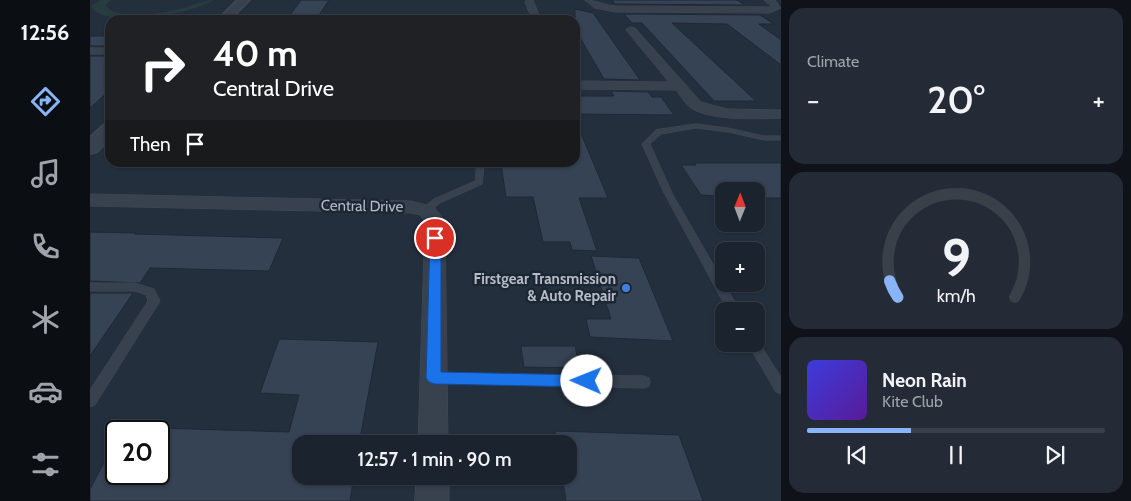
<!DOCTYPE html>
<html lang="en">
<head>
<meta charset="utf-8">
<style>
	body { margin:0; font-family:Cabin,sans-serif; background:#242b36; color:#f1f3f6; height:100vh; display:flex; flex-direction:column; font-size:19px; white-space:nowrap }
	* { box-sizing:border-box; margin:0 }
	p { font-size:16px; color:#a0a4aa }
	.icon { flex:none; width:28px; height:28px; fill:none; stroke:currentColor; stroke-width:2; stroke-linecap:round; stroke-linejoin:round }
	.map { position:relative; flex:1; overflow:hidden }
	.sheet { display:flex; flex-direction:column; gap:8px; padding:8px; background:#0f1319; width:350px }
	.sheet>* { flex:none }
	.guide { position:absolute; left:15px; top:15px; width:475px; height:152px; border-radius:15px; box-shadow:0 1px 4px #0004,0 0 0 1px #39404a; background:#202124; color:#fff; overflow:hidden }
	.needle { width:32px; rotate:1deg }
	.fabs { position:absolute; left:625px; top:182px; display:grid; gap:10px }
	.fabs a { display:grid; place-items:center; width:50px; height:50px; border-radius:10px; background:#1b232e; box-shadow:0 1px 4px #0004,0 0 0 1px #39404a; font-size:25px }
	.speed { position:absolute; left:15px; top:420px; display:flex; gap:10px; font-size:25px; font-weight:700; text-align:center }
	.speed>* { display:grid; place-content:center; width:65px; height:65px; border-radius:50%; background:#1b232e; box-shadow:0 1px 4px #0004,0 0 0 1px #39404a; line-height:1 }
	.speed .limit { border:2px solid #111; border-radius:8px; background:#fff; color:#111 }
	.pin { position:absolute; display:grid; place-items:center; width:42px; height:42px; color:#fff; margin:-21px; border:2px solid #fff; border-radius:50%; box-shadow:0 1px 5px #0007 }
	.me { position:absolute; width:55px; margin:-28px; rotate:271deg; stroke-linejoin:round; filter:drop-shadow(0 0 4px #0008) }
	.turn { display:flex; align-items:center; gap:18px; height:105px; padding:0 25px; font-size:22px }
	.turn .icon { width:65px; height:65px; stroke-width:2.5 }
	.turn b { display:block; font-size:35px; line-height:42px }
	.then { display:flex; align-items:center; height:48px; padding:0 25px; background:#0003; gap:10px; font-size:19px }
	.big { font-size:38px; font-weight:600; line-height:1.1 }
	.sheet .card { flex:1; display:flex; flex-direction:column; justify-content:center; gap:8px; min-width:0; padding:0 18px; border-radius:15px; background:#242b36 }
	.sheet .dial { align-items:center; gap:0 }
	.dial svg { height:130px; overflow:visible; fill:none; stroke:#39404a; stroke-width:7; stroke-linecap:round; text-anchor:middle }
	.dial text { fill:#f1f3f6; stroke:none }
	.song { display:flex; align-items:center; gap:15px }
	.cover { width:60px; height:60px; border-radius:8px; background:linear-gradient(135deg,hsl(240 70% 55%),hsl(270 70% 35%)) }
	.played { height:5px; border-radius:2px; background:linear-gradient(90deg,#8ab4f8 35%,#39404a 35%) }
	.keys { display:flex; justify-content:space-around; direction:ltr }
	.heat { display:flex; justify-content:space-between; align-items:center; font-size:28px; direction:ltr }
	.trip { position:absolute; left:202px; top:435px; width:285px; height:50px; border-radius:15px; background:#1b232e; box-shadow:0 1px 4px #0004,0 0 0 1px #39404a; font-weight:600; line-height:50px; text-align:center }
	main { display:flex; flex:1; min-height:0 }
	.dock { display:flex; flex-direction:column; width:90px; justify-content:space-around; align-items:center; background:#0b0e12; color:#a0a4aa }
	.dock .icon { width:35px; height:35px }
	.dock .on { color:#8ab4f8 }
	.dock b { font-size:22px; color:#f1f3f6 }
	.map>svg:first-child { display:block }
	.green { fill:#263c3f }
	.building { fill:#364354; stroke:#1f2835 }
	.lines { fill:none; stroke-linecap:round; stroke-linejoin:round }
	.service-casing { stroke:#414a57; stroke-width:1 }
	.minor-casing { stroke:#414a57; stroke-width:1 }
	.tertiary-casing { stroke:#414a57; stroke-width:2 }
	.service { fill:#38414e; fill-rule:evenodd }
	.minor { fill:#38414e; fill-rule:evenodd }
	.tertiary { fill:#38414e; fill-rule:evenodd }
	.route { fill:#1a73e8; stroke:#114b97 }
	.shop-dot { fill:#3f7fe0; stroke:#1d2633; stroke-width:2 }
	.labels { text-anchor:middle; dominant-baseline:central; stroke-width:5; stroke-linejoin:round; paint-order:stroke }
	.street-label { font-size:15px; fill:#b4bcc9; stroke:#1d2633 }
	.poi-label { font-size:15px; font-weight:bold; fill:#b4bcc9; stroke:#1d2633; text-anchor:end }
</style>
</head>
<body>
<main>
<nav class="dock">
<b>12:56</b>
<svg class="icon on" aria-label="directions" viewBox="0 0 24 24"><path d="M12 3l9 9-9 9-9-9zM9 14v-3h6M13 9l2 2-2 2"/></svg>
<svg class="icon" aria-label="music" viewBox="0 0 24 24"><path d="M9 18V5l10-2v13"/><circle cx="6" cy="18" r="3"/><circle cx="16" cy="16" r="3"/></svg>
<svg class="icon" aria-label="phone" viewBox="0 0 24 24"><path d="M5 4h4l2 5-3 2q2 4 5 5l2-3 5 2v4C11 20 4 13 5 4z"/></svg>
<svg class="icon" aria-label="climate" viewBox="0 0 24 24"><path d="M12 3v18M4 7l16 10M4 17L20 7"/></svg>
<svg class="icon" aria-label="car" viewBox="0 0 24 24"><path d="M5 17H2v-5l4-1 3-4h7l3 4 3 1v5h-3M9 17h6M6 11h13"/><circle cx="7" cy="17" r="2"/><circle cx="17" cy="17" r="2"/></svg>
<svg class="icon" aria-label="filters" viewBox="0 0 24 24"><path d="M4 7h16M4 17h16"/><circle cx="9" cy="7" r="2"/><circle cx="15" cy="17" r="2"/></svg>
</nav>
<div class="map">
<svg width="691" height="501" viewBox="0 0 691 501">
	<rect width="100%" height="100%" fill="#242f3e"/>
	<path class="green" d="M10,0H21L16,5C23,21 76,13 90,9C102,6 112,0 124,0C104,13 14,31 1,6Z"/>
	<path class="building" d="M211,0H239L229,15H200Z
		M522,0H647L655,5L525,4Z
		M485,9L503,13L550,80L514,79L485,29Z
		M534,14L670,15L684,24H669L691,40V65L637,24L582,23L666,101H624L552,23H542Z
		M0,36H20V46H0Z
		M0,56H20V90L0,108Z
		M521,91L558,92L562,97H571L584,115L485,114V96H524Z
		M485,119L518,198H489L507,251L482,250L480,242H453L443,197H416L411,164L485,162Z
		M605,163H691V198H666V191H634V198L629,196L611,195L591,165H606Z
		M0,232L46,233L45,234L193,238L179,271L60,268L50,283L0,281Z
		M501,256L549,258L583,341L500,337L496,319H521Z
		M0,293H43L0,356Z
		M189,339L288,342L269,444H211V476H264L260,501H0V489L26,440V474H69V428L199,432L209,395L170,393Z
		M431,346H485L490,368L434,367Z
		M465,431L589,435L613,501H476L472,476H479V444H467Z"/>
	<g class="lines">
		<defs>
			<path id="service" d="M606,124L638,128L674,136H691V140H674L638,132L606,128L571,134L560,144L582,193L650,311H638L574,193L552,144L566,130Z
				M387,163H393L394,165L392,184L350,203L339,212H333L331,210L333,208L344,199L385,181Z
				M0,283H45L64,289L70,301L5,405L0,407V390L58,301L56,295L45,291H0Z
				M666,340L668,341L691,377V394L686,392L658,344H666Z
				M345,373L554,376L559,378L560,382L559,386L554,388L345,383L340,382L339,378L340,374Z"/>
			<path id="minor" d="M437,0H443L451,20H437L441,17L435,2Z
				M495,0C506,0 514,5 525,6L679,7L681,6L674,0H685L691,8L680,13L525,12L505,8Z
				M134,16L228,17L233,20H130V17Z
				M541,27L545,28L611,102L637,109L691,110V118C668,119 620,121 601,108C595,104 590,95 586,90L485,89V81L579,82L536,30Z
				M0,48H20V54H0Z
				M0,194L321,201L344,207L355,221L358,444H328L335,221L330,215L321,213L0,206Z
				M327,476H359V501H325Z"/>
			<path id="tertiary" d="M147,0H160L140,20H127Z
				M20,123V140L7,152L0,154V137L13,125Z"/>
		</defs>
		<use href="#service" class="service-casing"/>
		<use href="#minor" class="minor-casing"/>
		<use href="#tertiary" class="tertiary-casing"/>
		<use href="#service" class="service"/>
		<use href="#minor" class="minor"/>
		<use href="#tertiary" class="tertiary"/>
	</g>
	<path class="route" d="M345,235L351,238V372L497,375L502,377L504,381L502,386L497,387L344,384L339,382L336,378L340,238Z"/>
	<circle class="shop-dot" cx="536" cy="288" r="5"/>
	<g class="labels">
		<g class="street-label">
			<text transform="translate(272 206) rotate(1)">Central Drive</text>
		</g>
		<g class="poi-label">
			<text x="526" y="279">Firstgear Transmission<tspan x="526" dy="17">&amp; Auto Repair</tspan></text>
		</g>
	</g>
</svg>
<div class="fabs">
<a><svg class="needle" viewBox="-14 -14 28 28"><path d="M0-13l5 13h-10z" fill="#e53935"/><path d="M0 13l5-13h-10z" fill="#a0a4aa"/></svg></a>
<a>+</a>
<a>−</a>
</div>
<div class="speed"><div class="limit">20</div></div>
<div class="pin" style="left:345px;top:238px;background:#d93025"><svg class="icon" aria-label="arrive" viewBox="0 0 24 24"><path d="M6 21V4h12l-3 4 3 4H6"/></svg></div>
<svg class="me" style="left:497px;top:381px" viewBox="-20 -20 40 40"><circle r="19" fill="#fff"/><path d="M0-13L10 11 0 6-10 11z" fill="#1a73e8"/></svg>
<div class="trip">12:57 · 1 min · 90 m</div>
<div class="guide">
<div class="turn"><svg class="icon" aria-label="right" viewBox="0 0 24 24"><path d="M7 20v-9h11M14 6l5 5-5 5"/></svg><div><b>40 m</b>Central Drive</div></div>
<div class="then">Then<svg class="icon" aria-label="arrive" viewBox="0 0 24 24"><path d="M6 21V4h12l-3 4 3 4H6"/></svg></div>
</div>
</div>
<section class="sheet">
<div class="card"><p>Climate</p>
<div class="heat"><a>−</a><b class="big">20°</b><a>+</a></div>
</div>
<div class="card dial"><svg viewBox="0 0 100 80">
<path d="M14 69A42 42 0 1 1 86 69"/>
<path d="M14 69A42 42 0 0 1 9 59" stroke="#8ab4f8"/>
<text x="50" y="56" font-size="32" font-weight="700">9</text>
<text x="50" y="72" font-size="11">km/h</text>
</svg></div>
<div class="card">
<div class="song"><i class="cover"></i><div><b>Neon Rain</b><p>Kite Club</p></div></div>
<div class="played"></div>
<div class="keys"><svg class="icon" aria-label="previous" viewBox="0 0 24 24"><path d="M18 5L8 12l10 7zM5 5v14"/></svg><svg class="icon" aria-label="pause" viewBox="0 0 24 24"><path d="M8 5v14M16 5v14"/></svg><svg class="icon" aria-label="next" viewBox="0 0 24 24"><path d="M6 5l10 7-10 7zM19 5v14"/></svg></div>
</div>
</section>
</main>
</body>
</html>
